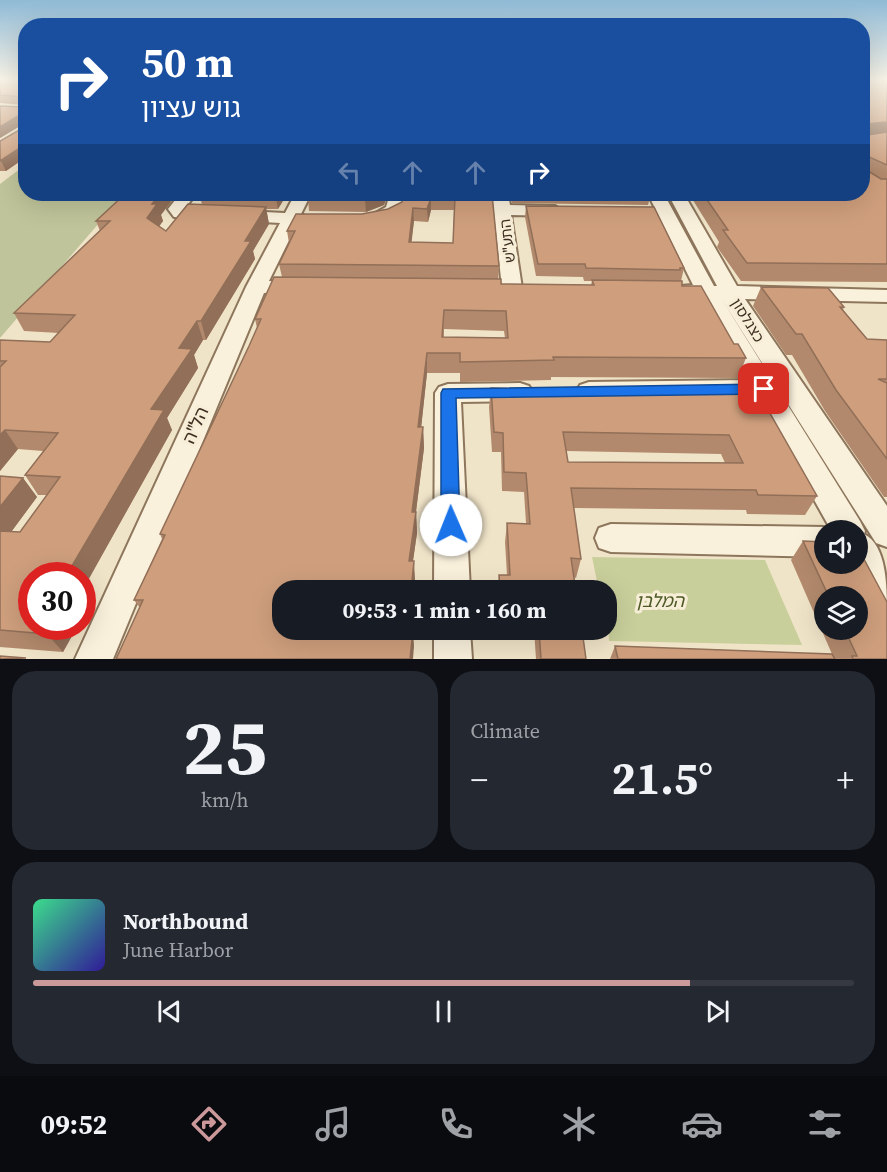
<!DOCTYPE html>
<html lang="en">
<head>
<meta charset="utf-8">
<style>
	body { margin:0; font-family:"Source Serif 4","Noto Sans Hebrew",serif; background:#242831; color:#f1f3f6; height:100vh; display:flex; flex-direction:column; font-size:22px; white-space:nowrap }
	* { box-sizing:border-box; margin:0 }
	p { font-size:20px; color:#9ea1a6 }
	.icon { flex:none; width:33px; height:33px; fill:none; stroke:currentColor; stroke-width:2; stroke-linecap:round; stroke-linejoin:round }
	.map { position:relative; height:659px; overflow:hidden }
	.panel { display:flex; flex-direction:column; gap:12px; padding:12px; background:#0d0f14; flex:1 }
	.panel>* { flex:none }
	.guide { position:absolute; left:18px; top:18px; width:852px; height:183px; border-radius:24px; box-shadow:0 6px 24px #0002; background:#1a4fa0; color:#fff; overflow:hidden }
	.controls { position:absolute; left:814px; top:520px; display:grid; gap:12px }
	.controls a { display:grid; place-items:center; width:54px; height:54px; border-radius:50%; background:#171b24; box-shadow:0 6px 24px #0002; font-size:30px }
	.speed { position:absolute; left:18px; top:562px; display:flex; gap:12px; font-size:30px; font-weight:700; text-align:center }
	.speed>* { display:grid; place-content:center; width:78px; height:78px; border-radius:50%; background:#171b24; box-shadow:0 6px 24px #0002; line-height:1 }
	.speed .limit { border:9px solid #d22; background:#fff; color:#111 }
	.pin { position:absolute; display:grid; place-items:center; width:51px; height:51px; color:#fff; margin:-26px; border-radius:12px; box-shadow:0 3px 9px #0006 }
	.me { position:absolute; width:66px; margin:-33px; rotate:359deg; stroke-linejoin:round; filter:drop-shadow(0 0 4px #0008) }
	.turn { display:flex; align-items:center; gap:21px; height:126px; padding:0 24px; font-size:27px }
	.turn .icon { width:78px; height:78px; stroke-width:2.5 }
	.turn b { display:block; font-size:42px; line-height:51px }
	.lanes { display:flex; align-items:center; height:57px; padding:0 24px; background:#0003; justify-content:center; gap:30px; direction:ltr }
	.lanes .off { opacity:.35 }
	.big { font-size:45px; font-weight:700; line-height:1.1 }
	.panel .tile { flex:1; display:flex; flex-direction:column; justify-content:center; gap:9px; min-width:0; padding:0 21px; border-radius:24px; background:#242831 }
	.panel .dial { align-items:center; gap:0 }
	.dial b { font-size:78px; line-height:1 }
	.song { display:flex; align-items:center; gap:18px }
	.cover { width:72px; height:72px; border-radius:9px; background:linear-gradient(135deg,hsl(150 70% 55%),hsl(250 70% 35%)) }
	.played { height:6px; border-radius:3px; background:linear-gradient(90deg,#cc999b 80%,#363941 80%) }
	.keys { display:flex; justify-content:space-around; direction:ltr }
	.heat { display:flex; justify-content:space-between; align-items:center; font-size:33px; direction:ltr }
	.panel .tiles { flex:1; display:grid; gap:12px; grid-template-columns:1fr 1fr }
	.tile:last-child { grid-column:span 2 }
	.trip { position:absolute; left:272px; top:580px; width:345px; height:60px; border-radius:24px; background:#171b24; box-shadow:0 6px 24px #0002; font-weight:700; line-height:60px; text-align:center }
	.tabs { display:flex; height:96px; justify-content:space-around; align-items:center; background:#090b0e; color:#9ea1a6 }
	.tabs .icon { width:42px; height:42px }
	.tabs .on { color:#cc999b }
	.tabs b { font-size:27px; color:#f1f3f6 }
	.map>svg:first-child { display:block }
	.green { fill:#c9cf9b }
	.cemetery { fill:#bfc49a }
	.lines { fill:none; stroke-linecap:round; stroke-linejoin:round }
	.minor-casing { stroke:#8d765c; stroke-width:4 }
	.minor { fill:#faf1dc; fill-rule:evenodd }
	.wall { fill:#b2896c; fill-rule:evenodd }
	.shaded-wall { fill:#916f58 }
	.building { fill:#cf9f7d; stroke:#916f58; stroke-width:1.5; fill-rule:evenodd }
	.route { fill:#1a73e8; stroke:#114b97; stroke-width:1.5 }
	.labels { text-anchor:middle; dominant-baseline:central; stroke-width:6; stroke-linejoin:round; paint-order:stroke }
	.street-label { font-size:15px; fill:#3d2e20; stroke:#f7eed8 }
	.near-street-label { font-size:18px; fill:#3d2e20; stroke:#f7eed8 }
	.near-park-label { font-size:18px; font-style:italic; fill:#4d5a26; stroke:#f7eed8 }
</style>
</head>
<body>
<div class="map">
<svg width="887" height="659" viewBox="0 0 887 659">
	<rect width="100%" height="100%" fill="#f0e4c8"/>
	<path class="green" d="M592,557L765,560L802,645L609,641L606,591H599Z"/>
	<path class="cemetery" d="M25,165L26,194H124L0,338V184Z"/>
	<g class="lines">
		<defs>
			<path id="minor" d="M180,194H196L185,208L285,213L295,194H311L301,214L311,219L308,223L297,224L269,281L306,283L309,287L306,291L264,293L113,659H75L246,287L280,223L174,217L168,209Z
				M390,194H406L400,214L380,223H368L365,219L386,207Z
				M492,194H508L510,205L555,206L563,211L555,216L511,215L522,288L519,292H505L502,288Z
				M648,194H664L714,286H717L668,194H684L737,286L887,290V302L745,299L887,506V547L876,543L721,298L860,521L865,531L864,534C887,545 887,588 887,612L875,607L850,564H858V531H825V557L611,552L599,548L595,538L599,528L611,524L825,527L831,530L757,398L589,400L580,397L576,391L580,385L589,382L747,380L700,298L667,295L664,291L667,287L693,285Z
				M520,383L529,386L533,392L529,398L520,401L461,402L470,591H434L435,393L439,387L448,384Z
				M434,630H470L472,659H434Z"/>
		</defs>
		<use href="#minor" class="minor-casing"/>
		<use href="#minor" class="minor"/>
	</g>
	<path class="wall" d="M26,80V157L6,171H0V141L23,128V124L0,138L23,105L0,103V81Z
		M862,80H887V282L741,281L717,247L719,242L691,197L692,194H862Z
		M202,194H287L278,209H266L269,224L253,251L255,259L206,340H203L194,355L198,368L167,418L172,430L82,591V576H32L77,627L63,652L0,647V476L23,478L37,497L11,532H20L47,495H38L25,475L43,451L18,449L0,471V340L50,342L59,333L24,331L14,313L100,231L96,221L161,215L163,221L159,226L166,231L202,205L200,196Z
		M388,194L384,205L366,212L309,211L308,198Z
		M404,194H492L499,266L498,279L501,284L591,285L592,281H584L583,277L536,276L525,217L526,206L684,268L681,281H677L746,358L738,378L551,377V380L460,382V373H427L421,427H423L424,448L416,512L417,533L413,561L415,581L414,591H282L414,646L140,608L134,600L162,539L160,534L249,346L257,328L255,319L282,277L279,264L289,243L287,231L388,209L402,202ZM431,210H454L453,243L411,242L414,221L428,222ZM444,329L504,331L505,338L444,337Z
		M510,194H651L648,205L512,203Z
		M761,287L844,307L843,310L867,339L887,340V497H884L825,411L792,355H786L753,306Z
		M491,388L759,394L817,496L805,515L747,514L746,510L574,508L581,559L576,578L574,577L576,591H498L499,575H507L505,542L507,523H526L524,492L502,491L501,452H492L489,407ZM566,451L721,454L725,463L568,462Z
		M803,541L825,542V564H858V548L887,602V659H610L615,646L832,654L791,560ZM825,597H858V630H825Z
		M534,630H582L586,659H536Z"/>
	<path class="shaded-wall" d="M21,114L25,123L0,138V127Z
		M887,122V135L862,137L866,124Z
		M26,144V157L6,171L1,161Z
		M160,194H177L161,215L163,221L153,235L147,218L152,204Z
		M279,194H287L278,209L276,199Z
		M381,194H388L384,205L366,212L365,199Z
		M431,198V210L428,222L427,209Z
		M266,207L269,224L253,251L255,259L206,340L201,321L245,241Z
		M413,208L414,221L410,256L409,242Z
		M197,321L203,340L194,355L198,368L167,418L172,430L82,591V576H66L151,409L179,348Z
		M427,353V373L419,448L418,427Z
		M423,427L424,448L414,527L416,512L417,533L410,581L409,561L412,512Z
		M5,430L18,449L0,471V435Z
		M23,478L37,497L0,547V507Z
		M414,561L415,581L414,591H411Z
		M82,607L86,612L82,618Z
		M51,627H77L63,652L47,634Z
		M413,630L414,646L413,659H410Z"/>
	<path class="building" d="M4,80H26V144L0,161V141L23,128L24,115L21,114L0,127V106L22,107L25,97L0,95V81Z
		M862,80H887V122L866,124L868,135L887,132V165L867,156L868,171L881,179H887V264L747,263L723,230H728L703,194H862Z
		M125,194H160L152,204H157L147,218L166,231L188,204L266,207L245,241H251L201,321H197L179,348L192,349L151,409L164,410L66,576H32V627H51L47,634L0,630V531L20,532L60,477L25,475L58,433L5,430L0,435V367L6,361H0V340L50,342L75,315L14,313L110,221H96Z
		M202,194H279L276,199L200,196Z
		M310,194H381L365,199L308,198Z
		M404,194H492L499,266L279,264L295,231H287L296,214H362L388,209L402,202ZM455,197L453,243L409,242L413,208L427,209L431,198Z
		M526,206L654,207L684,268H680V270L586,268L585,264H538Z
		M274,277L501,279V284L594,285L592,280L682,281V286H701L734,344H738L746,358L553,357L554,360L460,362V353H427L418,427H423L412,512H416L409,561H414L411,591H282V630H413L410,659H116L143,600H134L165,535L160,534L249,346L261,319H255ZM444,310L506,311L508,338L442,337Z
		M761,287L828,288L844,307H840L867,339L887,340V379H878L887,383V459L836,390L802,334H796Z
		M491,388L759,394L817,496L758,495L756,490L571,488L581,559L571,558L576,591H500L499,575H510L507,523L530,524L526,473L504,472L503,433L494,432ZM563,432L729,435L743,463L568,462Z
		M0,476L23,478L0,507Z
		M803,541L825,542V564H858V548L887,602V659H853L852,656H857L845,630H858V597H829Z
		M539,630H582L586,659H541Z
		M615,646L832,654L835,659H618Z
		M0,656L26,658L0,659Z"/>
	<linearGradient id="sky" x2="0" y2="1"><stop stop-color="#8fbad6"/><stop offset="0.46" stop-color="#f8f3e6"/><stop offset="1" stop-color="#f8f3e6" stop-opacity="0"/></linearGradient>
	<rect width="887" height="173" fill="url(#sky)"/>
	<path class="route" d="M764,384L772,389L764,394L456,398L460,525L457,531L451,533L444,531L441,525V393L443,389Z"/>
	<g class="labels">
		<g class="street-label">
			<text transform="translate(507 241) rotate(-97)">התע"ש</text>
			<text transform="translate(748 320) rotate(58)">כצנלסון</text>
		</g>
		<g class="near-street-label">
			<text transform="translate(195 425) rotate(-66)">הל"ה</text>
		</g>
		<g class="near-park-label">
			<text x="660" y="600">המלבן</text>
		</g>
	</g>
</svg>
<div class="controls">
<a><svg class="icon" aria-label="sound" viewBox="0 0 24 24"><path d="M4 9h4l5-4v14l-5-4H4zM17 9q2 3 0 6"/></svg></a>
<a><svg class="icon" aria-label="layers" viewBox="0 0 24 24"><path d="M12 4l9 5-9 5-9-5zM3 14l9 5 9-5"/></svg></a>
</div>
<div class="speed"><div class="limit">30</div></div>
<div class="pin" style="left:764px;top:389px;background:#d93025"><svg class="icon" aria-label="arrive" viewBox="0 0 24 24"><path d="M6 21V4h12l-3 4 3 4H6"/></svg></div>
<svg class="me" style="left:451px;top:525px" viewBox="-20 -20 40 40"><circle r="19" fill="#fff"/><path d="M0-13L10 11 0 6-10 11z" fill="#1a73e8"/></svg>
<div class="trip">09:53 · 1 min · 160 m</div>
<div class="guide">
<div class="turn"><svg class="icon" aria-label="right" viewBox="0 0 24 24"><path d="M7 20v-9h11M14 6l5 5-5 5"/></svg><div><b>50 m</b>גוש עציון</div></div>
<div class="lanes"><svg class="icon off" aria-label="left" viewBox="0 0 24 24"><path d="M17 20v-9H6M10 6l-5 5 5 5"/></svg><svg class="icon off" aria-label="ahead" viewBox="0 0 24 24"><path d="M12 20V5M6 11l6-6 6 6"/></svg><svg class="icon off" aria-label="ahead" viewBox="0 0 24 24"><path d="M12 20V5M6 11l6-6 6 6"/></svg><svg class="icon" aria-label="right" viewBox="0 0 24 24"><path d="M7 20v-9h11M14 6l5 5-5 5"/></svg></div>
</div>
</div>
<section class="panel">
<div class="tiles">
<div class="tile dial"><b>25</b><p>km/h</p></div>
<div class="tile"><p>Climate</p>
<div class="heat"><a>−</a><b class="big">21.5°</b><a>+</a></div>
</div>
<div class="tile">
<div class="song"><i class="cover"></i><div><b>Northbound</b><p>June Harbor</p></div></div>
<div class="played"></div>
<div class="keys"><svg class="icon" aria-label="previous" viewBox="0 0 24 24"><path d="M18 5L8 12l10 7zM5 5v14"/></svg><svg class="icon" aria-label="pause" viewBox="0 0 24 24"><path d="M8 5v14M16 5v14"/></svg><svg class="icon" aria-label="next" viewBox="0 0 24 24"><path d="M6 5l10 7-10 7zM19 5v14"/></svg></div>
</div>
</div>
</section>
<nav class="tabs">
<b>09:52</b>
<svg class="icon on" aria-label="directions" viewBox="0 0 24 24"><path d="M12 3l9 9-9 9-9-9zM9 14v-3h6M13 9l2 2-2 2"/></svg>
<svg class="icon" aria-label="music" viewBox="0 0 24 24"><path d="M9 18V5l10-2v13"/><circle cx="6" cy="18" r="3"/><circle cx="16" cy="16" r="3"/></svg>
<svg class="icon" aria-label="phone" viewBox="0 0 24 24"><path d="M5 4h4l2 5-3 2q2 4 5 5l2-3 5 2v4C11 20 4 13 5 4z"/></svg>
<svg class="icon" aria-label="climate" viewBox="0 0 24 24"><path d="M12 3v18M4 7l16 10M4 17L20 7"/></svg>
<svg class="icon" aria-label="car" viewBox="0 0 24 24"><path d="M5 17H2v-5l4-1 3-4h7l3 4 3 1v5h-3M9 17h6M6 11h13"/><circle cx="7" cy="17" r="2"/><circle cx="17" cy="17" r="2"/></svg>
<svg class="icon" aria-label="filters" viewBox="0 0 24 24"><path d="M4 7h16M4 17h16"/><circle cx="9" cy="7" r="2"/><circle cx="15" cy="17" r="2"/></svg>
</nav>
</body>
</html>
